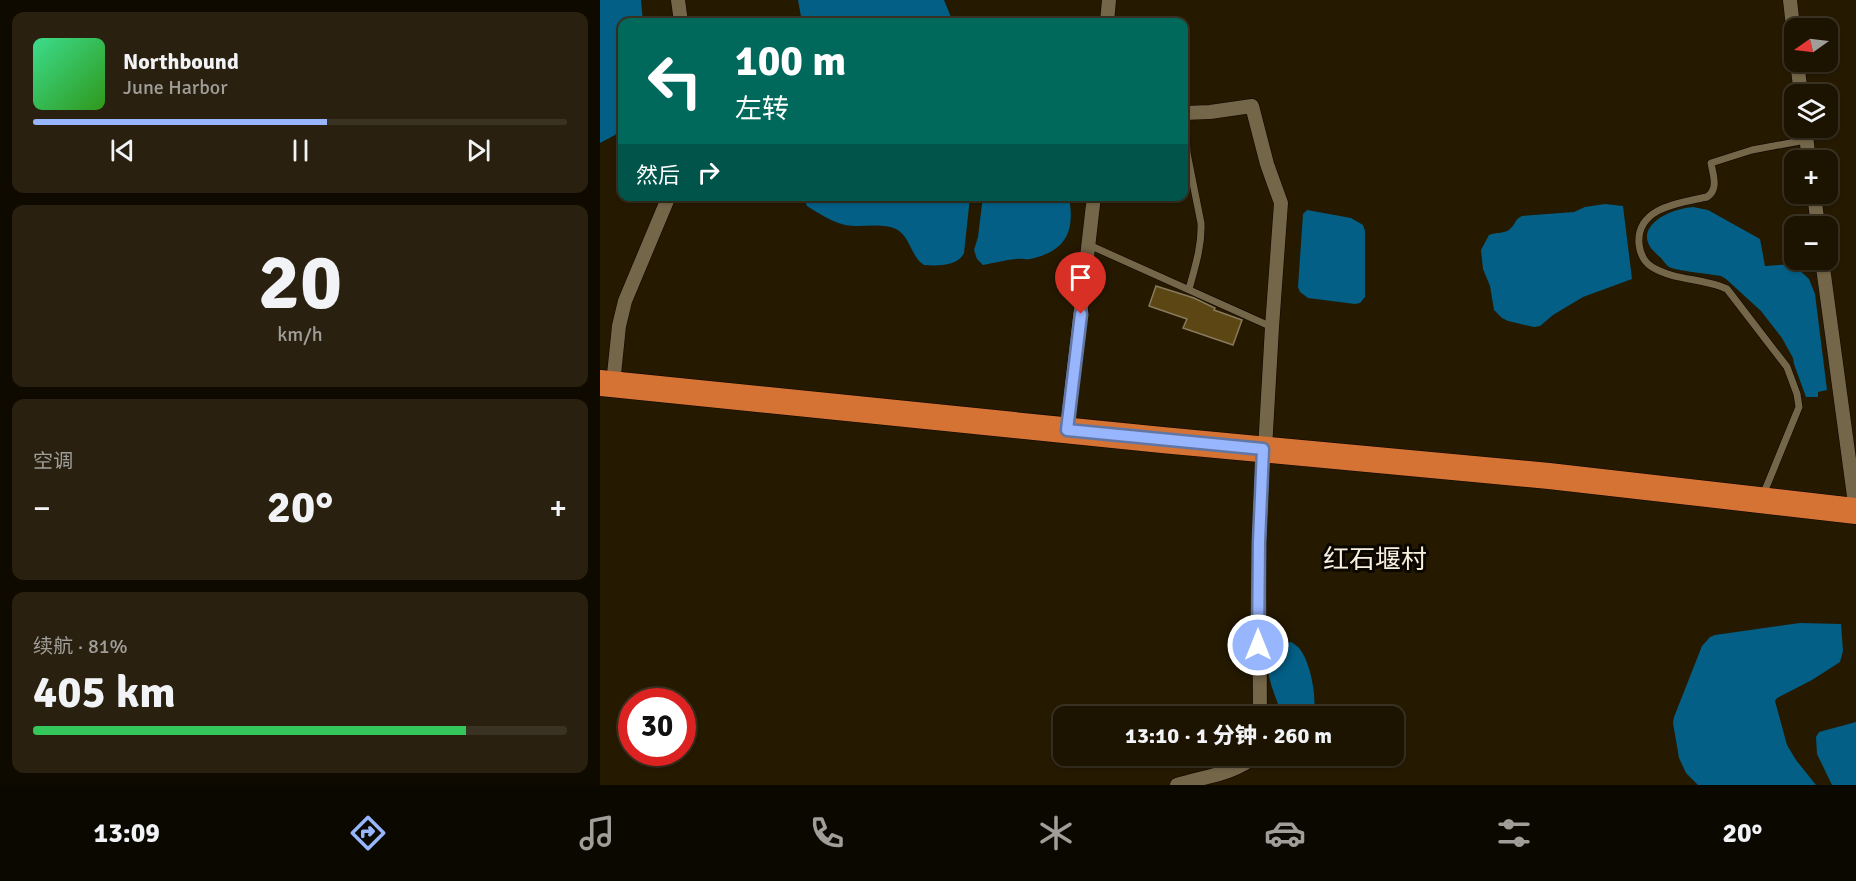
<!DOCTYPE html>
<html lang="zh">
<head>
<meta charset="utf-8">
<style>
	body { margin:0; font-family:Signika,"Noto Sans SC",sans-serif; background:#29200f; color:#f1f3f6; height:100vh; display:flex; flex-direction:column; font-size:22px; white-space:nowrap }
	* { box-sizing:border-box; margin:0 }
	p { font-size:20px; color:#a09e99 }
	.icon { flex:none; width:33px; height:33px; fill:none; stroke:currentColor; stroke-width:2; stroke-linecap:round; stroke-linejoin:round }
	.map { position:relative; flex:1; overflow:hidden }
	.sheet { display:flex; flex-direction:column; gap:12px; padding:12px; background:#0f0a00; width:600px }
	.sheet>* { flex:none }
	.top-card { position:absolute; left:18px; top:18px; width:570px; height:183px; border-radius:12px; box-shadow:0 2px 4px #0004,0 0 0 2px #3a3222; background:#00695c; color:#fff; overflow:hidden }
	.needle { width:39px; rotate:256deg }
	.controls { position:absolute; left:1184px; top:18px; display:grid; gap:12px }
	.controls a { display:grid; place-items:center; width:54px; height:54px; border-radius:12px; background:#1c1300; box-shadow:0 2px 4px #0004,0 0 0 2px #3a3222; font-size:30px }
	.speed { position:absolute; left:18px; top:688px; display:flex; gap:12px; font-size:30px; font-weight:700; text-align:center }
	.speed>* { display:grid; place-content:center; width:78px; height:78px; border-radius:50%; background:#1c1300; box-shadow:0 2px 4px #0004,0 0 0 2px #3a3222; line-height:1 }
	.speed .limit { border:9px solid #d22; background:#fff; color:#111 }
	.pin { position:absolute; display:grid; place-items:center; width:51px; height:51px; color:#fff; margin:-62px -26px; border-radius:50% 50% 50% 0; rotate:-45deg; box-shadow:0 0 6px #0007 }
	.pin .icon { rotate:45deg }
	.me { position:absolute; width:66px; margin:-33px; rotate:0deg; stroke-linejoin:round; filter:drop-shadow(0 0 4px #0008) }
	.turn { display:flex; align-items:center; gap:21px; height:126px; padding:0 18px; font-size:27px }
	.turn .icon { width:78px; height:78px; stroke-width:2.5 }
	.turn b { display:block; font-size:42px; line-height:51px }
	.then { display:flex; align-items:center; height:57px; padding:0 18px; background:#0003; gap:12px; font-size:22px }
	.big { font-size:45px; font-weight:800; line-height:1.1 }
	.sheet .card { flex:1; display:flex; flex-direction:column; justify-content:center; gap:9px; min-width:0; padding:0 21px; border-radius:12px; background:#29200f }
	.sheet .dial { align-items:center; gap:0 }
	.dial b { font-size:78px; line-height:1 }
	.song { display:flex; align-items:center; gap:18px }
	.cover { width:72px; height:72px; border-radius:9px; background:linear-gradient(135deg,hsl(150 70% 55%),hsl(110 70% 35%)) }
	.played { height:6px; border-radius:3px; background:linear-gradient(90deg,#97b6fd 55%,#3a3222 55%) }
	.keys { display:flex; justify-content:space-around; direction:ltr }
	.heat { display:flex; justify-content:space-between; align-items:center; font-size:33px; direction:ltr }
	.charge { height:9px; border-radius:4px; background:linear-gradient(90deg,#34c759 81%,#3a3222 0) }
	.trip { position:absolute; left:453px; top:706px; width:351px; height:60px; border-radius:12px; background:#1c1300; box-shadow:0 2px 4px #0004,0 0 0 2px #3a3222; font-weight:800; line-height:60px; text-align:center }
	.menu { display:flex; height:96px; justify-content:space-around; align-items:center; background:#0b0800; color:#a09e99 }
	.menu .icon { width:42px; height:42px }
	.menu .on { color:#97b6fd }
	.menu b { font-size:27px; color:#f1f3f6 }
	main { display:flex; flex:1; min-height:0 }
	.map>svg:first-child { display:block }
	.water { fill:#035f86 }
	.building { fill:#5c4714; stroke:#887a5c; stroke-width:1.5 }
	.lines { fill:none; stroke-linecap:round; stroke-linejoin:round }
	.lane-casing { stroke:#0e0400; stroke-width:8 }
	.street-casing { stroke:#0e0400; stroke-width:15 }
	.highway-casing { stroke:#0e0400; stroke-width:27 }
	.lane { stroke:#746648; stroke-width:7 }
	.street { stroke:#746648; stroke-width:14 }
	.highway { stroke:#d57335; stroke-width:26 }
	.route-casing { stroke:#6276a4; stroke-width:15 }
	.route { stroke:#97b6fd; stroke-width:10 }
	.labels { text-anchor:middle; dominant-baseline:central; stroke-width:6; stroke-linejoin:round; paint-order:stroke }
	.quarter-label { font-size:26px; fill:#f8f0df; stroke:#0a0600 }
</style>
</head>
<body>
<main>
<section class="sheet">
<div class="card">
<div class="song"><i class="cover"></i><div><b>Northbound</b><p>June Harbor</p></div></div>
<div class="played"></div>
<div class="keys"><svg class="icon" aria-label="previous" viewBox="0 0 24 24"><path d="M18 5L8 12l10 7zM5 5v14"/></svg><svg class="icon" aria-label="pause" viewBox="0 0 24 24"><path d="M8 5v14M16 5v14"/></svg><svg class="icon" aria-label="next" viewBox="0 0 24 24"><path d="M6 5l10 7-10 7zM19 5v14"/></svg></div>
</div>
<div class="card dial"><b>20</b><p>km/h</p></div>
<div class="card"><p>空调</p>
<div class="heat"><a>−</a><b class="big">20°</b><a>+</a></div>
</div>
<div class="card"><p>续航 · 81%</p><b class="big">405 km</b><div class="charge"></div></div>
</section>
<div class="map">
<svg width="1256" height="785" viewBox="0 0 1256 785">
	<rect width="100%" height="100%" fill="#251900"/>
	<path class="water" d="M0,0H41L43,22H22V125L15,135L0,143Z
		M198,0H344L353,22H202Z
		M385,196L469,197C475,231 467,251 430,259C426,260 421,258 416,259C405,260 394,263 383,265L377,259L374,250L378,237L382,204Z
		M203,197H370L364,253C358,266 338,266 324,265C311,257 310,236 296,229C281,222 261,228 245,225C232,222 218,213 207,206Z
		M1005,204L1023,206L1032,279L983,297L953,315L940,326L934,327L908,321L902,318L894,310L890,286L883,269L881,250L889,235C896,232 906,234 911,228C916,223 915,219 922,216L974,212L985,207Z
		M1093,207L1108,210L1160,239L1165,266L1193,264L1209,279L1215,294L1227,390L1218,392V397H1206L1194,364L1193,358L1182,338L1161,311L1126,279L1121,276C1109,274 1078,271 1069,267C1066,265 1063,260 1060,257C1026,231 1066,209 1093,207Z
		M707,210L751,218L763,225L765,231V297L760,303L755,304L708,298L700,292L698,287L703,214Z
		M1200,623L1241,624L1243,651L1240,662L1212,680L1177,698L1175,701L1187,745L1196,760L1216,785H1098L1086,773L1079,758L1073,723L1074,717L1102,646L1110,637L1115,635Z
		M691,642C693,643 697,646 699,648C710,660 719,702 712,717H683C675,693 649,646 691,642Z
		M1256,722V785H1232L1217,754L1216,737L1219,732Z"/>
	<path class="building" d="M556,286L594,298L615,308L614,310L642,320L633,345L583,328L587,319L549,306Z"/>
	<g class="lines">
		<defs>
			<path id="lane" d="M585,113L587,153L601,223C602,246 595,267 589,289
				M489,245L672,327
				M1163,495L1199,407L1197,394L1187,367L1127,289C1104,278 1075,281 1052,267C1044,262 1040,253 1039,244C1036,207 1080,203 1107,197C1119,189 1113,175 1111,163L1152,150L1206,140"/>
			<path id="street" d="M78,0L81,22
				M1190,0L1194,36
				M507,22L509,0
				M1197,62L1201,94
				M584,113L610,112L652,106L667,164L681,203L672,327L665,449
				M1205,128L1209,160
				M1214,194L1218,226
				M1222,260L1256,511
				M13,384L19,326L25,301L69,196
				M467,430L494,196
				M660,717L659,542L663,449
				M577,785C602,777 635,774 655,756"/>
			<path id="highway" d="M0,383L562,440L949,476L1256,511"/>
		</defs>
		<use href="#lane" class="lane-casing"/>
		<use href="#street" class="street-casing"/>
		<use href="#highway" class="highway-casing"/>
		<use href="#lane" class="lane"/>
		<use href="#street" class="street"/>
		<use href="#highway" class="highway"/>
	</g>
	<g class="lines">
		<defs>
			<path id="route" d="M481,314L467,430L663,449L659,542L658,645"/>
		</defs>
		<use href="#route" class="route-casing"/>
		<use href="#route" class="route"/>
	</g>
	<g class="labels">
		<g class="quarter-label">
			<text x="775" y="560">红石堰村</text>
		</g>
	</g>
</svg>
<div class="controls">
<a><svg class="needle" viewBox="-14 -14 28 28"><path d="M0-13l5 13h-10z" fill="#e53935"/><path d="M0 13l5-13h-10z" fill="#a09e99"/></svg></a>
<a><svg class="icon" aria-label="layers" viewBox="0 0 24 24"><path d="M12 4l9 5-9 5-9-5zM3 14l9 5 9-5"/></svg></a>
<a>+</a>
<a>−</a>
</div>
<div class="speed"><div class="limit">30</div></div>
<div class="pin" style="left:481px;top:314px;background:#d93025"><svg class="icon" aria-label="arrive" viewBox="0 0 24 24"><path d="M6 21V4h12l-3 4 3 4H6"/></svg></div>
<svg class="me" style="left:658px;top:645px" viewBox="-20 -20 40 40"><circle r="17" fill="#97b6fd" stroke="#fff" stroke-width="3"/><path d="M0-11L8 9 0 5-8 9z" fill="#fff"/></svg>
<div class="trip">13:10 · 1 分钟 · 260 m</div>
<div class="top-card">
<div class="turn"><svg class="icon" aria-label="left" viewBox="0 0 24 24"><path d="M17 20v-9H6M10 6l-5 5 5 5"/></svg><div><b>100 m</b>左转</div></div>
<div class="then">然后<svg class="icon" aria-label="right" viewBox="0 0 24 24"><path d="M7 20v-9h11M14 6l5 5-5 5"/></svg></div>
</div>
</div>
</main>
<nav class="menu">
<b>13:09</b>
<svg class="icon on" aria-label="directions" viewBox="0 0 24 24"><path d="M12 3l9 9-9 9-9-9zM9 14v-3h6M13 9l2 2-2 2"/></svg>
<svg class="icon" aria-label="music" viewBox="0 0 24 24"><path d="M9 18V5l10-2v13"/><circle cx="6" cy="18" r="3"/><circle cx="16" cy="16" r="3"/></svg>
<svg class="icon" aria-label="phone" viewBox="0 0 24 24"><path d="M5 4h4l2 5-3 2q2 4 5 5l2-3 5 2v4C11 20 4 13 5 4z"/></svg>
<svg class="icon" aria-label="climate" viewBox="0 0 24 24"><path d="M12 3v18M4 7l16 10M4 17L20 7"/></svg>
<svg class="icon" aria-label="car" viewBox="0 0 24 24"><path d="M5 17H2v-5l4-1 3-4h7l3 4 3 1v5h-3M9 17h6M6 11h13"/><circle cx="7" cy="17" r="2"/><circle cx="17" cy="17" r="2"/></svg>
<svg class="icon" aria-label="filters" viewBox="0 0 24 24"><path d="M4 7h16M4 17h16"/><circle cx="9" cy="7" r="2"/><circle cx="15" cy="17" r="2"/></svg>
<b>20°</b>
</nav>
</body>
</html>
